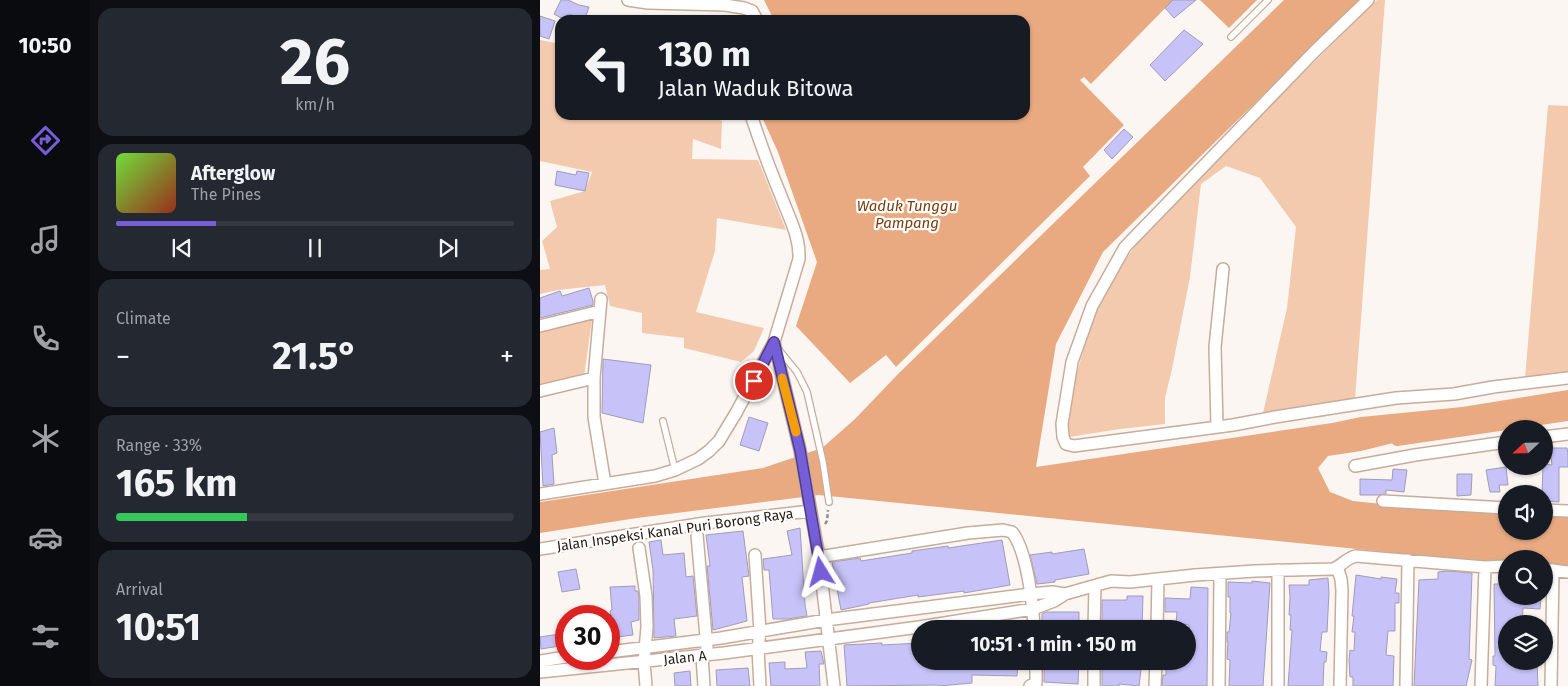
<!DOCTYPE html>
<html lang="en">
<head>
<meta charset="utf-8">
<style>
	body { margin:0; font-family:"Fira Sans",sans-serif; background:#242831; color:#f1f3f6; height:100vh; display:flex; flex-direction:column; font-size:19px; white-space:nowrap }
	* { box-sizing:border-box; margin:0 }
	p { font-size:16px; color:#9ea1a6 }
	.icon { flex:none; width:28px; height:28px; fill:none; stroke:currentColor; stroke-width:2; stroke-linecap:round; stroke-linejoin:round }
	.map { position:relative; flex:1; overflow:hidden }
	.details { display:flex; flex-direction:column; gap:8px; padding:8px; background:#0d0f14; width:450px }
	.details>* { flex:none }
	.top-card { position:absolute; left:15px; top:15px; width:475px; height:105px; border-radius:15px; box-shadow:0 1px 4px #0004; background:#171b24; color:#f1f3f6; overflow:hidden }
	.needle { width:32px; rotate:248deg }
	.controls { position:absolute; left:958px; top:420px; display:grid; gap:10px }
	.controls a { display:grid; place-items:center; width:55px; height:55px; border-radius:50%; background:#171b24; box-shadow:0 1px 4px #0004; font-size:25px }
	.speed { position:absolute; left:15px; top:605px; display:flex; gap:10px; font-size:25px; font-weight:700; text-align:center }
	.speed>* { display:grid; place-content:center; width:65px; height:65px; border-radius:50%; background:#171b24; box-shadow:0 1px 4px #0004; line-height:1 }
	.speed .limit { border:8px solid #d22; background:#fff; color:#111 }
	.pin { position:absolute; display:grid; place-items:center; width:42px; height:42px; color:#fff; margin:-21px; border:2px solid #fff; border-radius:50%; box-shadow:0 1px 5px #0007 }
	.me { position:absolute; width:55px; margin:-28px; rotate:352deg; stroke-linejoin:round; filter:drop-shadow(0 0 4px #0008) }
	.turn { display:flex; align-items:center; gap:18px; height:105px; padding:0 20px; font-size:22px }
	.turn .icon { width:65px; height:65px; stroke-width:2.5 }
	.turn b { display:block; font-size:35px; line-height:42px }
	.big { font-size:38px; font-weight:700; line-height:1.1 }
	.details .tile { flex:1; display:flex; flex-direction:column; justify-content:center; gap:8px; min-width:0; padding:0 18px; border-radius:15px; background:#242831 }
	.details .dial { align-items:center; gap:0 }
	.dial b { font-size:65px; line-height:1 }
	.song { display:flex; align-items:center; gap:15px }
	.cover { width:60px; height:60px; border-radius:8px; background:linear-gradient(135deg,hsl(100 70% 55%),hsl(10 70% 35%)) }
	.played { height:5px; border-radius:2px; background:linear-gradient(90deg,#765ed8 25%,#363941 25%) }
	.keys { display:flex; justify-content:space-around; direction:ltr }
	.heat { display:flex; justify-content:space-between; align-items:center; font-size:28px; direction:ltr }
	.charge { height:8px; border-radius:4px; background:linear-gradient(90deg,#34c759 33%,#363941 0) }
	.trip { position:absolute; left:371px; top:620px; width:285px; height:50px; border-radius:25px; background:#171b24; box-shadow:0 1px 4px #0004; font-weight:700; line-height:50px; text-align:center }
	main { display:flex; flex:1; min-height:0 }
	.menu { display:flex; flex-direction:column; width:90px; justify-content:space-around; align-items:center; background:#090b0e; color:#9ea1a6 }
	.menu .icon { width:35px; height:35px }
	.menu .selected { color:#765ed8 }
	.menu b { font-size:22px; color:#f1f3f6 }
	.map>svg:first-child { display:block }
	.green { fill:#f4caaf }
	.water { fill:#e9aa82 }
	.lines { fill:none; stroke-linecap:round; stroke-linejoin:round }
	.canal { stroke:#e9aa82; stroke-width:12 }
	.building { fill:#c7c2f7; stroke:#9f9db9 }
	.lane-casing { stroke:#c8ac9b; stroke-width:8 }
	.street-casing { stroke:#c8ac9b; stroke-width:14 }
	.path { stroke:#968e89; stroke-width:2.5; stroke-dasharray:4 2.5; stroke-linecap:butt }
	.lane { stroke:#fff; stroke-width:5.5 }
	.street { stroke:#fff; stroke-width:11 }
	.route-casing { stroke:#4d3d8c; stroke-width:12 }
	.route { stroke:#765ed8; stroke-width:9 }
	.slow { stroke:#f59e0b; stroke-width:9 }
	.labels { text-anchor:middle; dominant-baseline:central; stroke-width:4.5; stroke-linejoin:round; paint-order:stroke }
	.street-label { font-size:14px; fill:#271c16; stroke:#fff }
	.water-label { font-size:15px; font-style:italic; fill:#773d10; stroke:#fff }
</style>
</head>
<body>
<main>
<nav class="menu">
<b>10:50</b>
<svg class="icon selected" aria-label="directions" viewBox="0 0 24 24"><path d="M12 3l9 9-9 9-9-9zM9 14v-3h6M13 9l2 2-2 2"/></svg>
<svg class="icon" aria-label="music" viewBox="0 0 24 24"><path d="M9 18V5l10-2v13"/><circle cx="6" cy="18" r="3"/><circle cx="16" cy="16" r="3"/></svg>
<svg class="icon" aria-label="phone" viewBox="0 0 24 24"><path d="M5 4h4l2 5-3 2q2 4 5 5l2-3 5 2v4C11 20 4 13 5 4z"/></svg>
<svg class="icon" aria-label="climate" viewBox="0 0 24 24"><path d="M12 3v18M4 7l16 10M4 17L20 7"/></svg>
<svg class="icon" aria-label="car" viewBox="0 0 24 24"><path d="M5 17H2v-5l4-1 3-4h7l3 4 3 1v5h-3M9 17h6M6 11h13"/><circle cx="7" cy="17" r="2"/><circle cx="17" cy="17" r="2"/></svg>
<svg class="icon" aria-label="filters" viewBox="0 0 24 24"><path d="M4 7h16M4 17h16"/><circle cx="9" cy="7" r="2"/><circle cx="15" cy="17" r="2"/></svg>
</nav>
<section class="details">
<div class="tile dial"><b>26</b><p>km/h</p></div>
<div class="tile">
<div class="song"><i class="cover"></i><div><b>Afterglow</b><p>The Pines</p></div></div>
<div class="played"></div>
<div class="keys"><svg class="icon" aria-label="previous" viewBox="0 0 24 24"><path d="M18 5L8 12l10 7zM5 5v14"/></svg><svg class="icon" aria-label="pause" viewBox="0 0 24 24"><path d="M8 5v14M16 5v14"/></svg><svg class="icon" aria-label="next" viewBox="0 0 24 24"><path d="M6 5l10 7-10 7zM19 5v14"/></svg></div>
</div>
<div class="tile"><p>Climate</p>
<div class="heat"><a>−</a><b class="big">21.5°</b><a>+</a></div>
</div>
<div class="tile"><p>Range · 33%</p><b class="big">165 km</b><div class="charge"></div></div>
<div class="tile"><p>Arrival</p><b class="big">10:51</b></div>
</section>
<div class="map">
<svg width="1028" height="686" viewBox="0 0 1028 686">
	<rect width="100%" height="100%" fill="#fcf6f2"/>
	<path class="green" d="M837,0H845L815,399L723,413L747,308L756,227L720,178L686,166L661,184L650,277L632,369L625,398V424L580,429L529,437L523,421L558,300L599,240L657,178Z
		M0,40L20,44V115H163L182,121L181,149L153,139L152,159L218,160L246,230L177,218L175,251L156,312L224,328L214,351L201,362L144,348V338L102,333V313L70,306L65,285L18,290L0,294V270L10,269L2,241L17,227L10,201L45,191L52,172L0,161Z
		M1008,105L1028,106V374L985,378Z
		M52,319L44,377L0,386V332Z"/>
	<path class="water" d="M224,0H633L551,84L544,77L540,80L584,125L543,167L550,176L356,367L346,355L310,383L256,326L277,262L238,152L221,115H485V20H234Z
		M660,0H717L689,28Z
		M744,0H820L563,252L516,344L496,467L792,423L821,417L922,407L1028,390V418L930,424L821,451L788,456L778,468L790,492L813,501L910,511L966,513V531H1004V515H1028V570L1004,568V559H966V564L279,495L97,518L0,533V502L223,468L282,448L315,419L360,372Z"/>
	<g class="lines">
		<path class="canal" d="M857,440L1028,415"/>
	</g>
	<path class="building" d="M21,0H28L39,5L49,7L45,19L28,14L25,20L14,14Z
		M633,0H656L634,18L625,8Z
		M0,16L15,21L9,39L0,36Z
		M644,30L663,44L625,81L610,65Z
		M584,129L593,137L572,159L564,150Z
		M17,171L36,175L37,171L49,173L45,191L15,185Z
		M49,288L53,301V305L0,318V298L20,291L22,296Z
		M63,359L111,365L103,423L62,413Z
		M209,417L228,423L219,451L200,445Z
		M14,428L17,453L12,455L14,484L3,486L0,432Z
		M1010,448H1027L1028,454V467H1019V502L1004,501V494H1002L1003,466L1004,464L1012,465Z
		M966,467L968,485H959L960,492H950L946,470Z
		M853,469L867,470L864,492L846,490V494L838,495H820V479L852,480Z
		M917,474H932L931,495L917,496Z
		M260,528L265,604L267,616L248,619H233L229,570H224L223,559L252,555L247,531Z
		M203,531L209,576L202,577L207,621L173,630L167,566H170L166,535Z
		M121,540L123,555L144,553L146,577L153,576L157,616L134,619L136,636L114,638L113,570L109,542Z
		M462,540L470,585L424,593V591L378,597V595L329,603V604L301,610L292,562L320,558L321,561L372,553V551L408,546V548Z
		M544,549L549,574L515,580V582L497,584L490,555L512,552V554Z
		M36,569L40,589L22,592L18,572Z
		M908,571L932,573L929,659L932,660L926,686H874L879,580L898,579V572Z
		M816,575L841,579V577L857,579L855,593H859V603H855V631H848L846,655L854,656L853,686H813V677H810L809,660L810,650L814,651L815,632H812L814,616H812Z
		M788,578L789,593L787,632H782L780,651L787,652L786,662H784L783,686H748L752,630H750L751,615H749L750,597L749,585H769V580Z
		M712,581L730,583L723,686H689L690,660L687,659L688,642H687V632H689L691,613H690V597H688V582L712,583Z
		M954,584H966V596L1001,597L1000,609L983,608L982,624H966V661H997L998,686H955L956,666L953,665V656H955Z
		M95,586V591H98L99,597V620L91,622L93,635L69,638V626H73L70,611L72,610L70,587Z
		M651,587L668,588L667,686H622L623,675H626V661H648L649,625L636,623L637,612H625V598L650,599Z
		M587,596H603L602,629H562V600H587Z
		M506,612H539V629H502V614Z
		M26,633V645L1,649L0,637Z
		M342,643V645L380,643V661H478L477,676L432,675V683L399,686L397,685L307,686L304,645Z
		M281,651L284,664H279L280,686H231L229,663L245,662V669L267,668L265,652Z
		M504,661H539L538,684L504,682Z
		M562,661H602L599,686L579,684V686H562Z
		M208,668L210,686H177L176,670Z
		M150,671L151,686H135L134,673Z"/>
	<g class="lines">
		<defs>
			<path id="lane" d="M691,37L728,0
				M239,350L257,372L267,392L283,462L289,502
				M123,421L135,470"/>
			<path id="street" d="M88,0L108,3L185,5L204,8L212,11L217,20
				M828,0L775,51L585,247L552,306L532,362L522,424L523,437L526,444L534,446L693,425L735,417L856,398L914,394L953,387L1028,378
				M61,299L54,378V417L65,484
				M0,326L60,311
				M234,342L260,450L279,557L294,686
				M0,391L54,378
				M677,426L675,347L683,269
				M1004,437L1028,434
				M815,466L875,455L966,442
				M0,494L115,476L135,470L158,459L169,451L179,441L196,413L234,342L259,259C260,236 249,218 241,196C230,170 220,142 211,115
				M843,501L966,508
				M1004,510L1028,511
				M157,535L167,648
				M99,548L106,596L107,627L104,662L106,686
				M0,549L165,523L271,511
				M215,555L220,631L218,649L220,686
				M279,557L428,533L463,530L472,532C487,551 493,603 494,629
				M797,567L801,579L802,590L800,686
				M1004,569L1028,572
				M554,629L555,586
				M617,629L618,579
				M69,652L181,638L286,620L491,594L512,592L525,594L571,581L590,582L655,575L715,571L793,569C802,566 806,558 816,556L945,567L966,566
				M162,656L164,686
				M0,661L26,657
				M0,672L184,653L379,627L493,609L514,601L525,594
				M490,686L496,683V661
				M554,686V661
				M615,686L616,661
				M679,686L680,574
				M738,686V570
				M866,686L868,560
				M941,686L945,567
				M1011,686L1013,570"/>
		</defs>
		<use href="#lane" class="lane-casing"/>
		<use href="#street" class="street-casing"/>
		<path class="path" d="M285,524L287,521L288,510"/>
		<use href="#lane" class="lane"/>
		<use href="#street" class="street"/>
	</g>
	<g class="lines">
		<defs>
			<path id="route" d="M214,381L234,342L260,450L281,572"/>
		</defs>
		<use href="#route" class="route-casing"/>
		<use href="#route" class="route"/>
		<path class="slow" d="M242,378L256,432"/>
	</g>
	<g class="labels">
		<g class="street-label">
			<text transform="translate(135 530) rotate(-8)">Jalan Inspeksi Kanal Puri Borong Raya</text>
			<text transform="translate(145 658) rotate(-6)">Jalan A</text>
		</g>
		<g class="water-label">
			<text x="367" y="206">Waduk Tunggu<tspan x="367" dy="17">Pampang</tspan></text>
		</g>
	</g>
</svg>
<div class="controls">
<a><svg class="needle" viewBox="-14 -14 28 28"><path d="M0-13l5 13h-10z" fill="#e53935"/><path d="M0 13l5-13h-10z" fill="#9ea1a6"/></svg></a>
<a><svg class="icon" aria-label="sound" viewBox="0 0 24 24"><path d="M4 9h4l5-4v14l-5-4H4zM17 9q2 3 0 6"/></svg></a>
<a><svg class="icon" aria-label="search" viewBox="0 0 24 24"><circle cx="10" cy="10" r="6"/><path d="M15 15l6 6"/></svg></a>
<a><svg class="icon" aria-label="layers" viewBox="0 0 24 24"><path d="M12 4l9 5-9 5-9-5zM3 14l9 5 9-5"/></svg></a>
</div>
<div class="speed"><div class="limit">30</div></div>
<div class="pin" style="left:214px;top:381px;background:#d93025"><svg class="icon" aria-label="arrive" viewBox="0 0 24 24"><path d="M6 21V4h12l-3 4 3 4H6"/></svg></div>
<svg class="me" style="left:281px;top:572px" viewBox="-20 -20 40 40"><path d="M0-17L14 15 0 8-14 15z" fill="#765ed8" stroke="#fff" stroke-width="4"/></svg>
<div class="trip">10:51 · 1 min · 150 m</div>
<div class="top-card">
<div class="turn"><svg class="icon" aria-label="left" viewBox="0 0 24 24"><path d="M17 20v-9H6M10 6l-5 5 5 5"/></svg><div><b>130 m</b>Jalan Waduk Bitowa</div></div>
</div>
</div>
</main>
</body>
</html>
